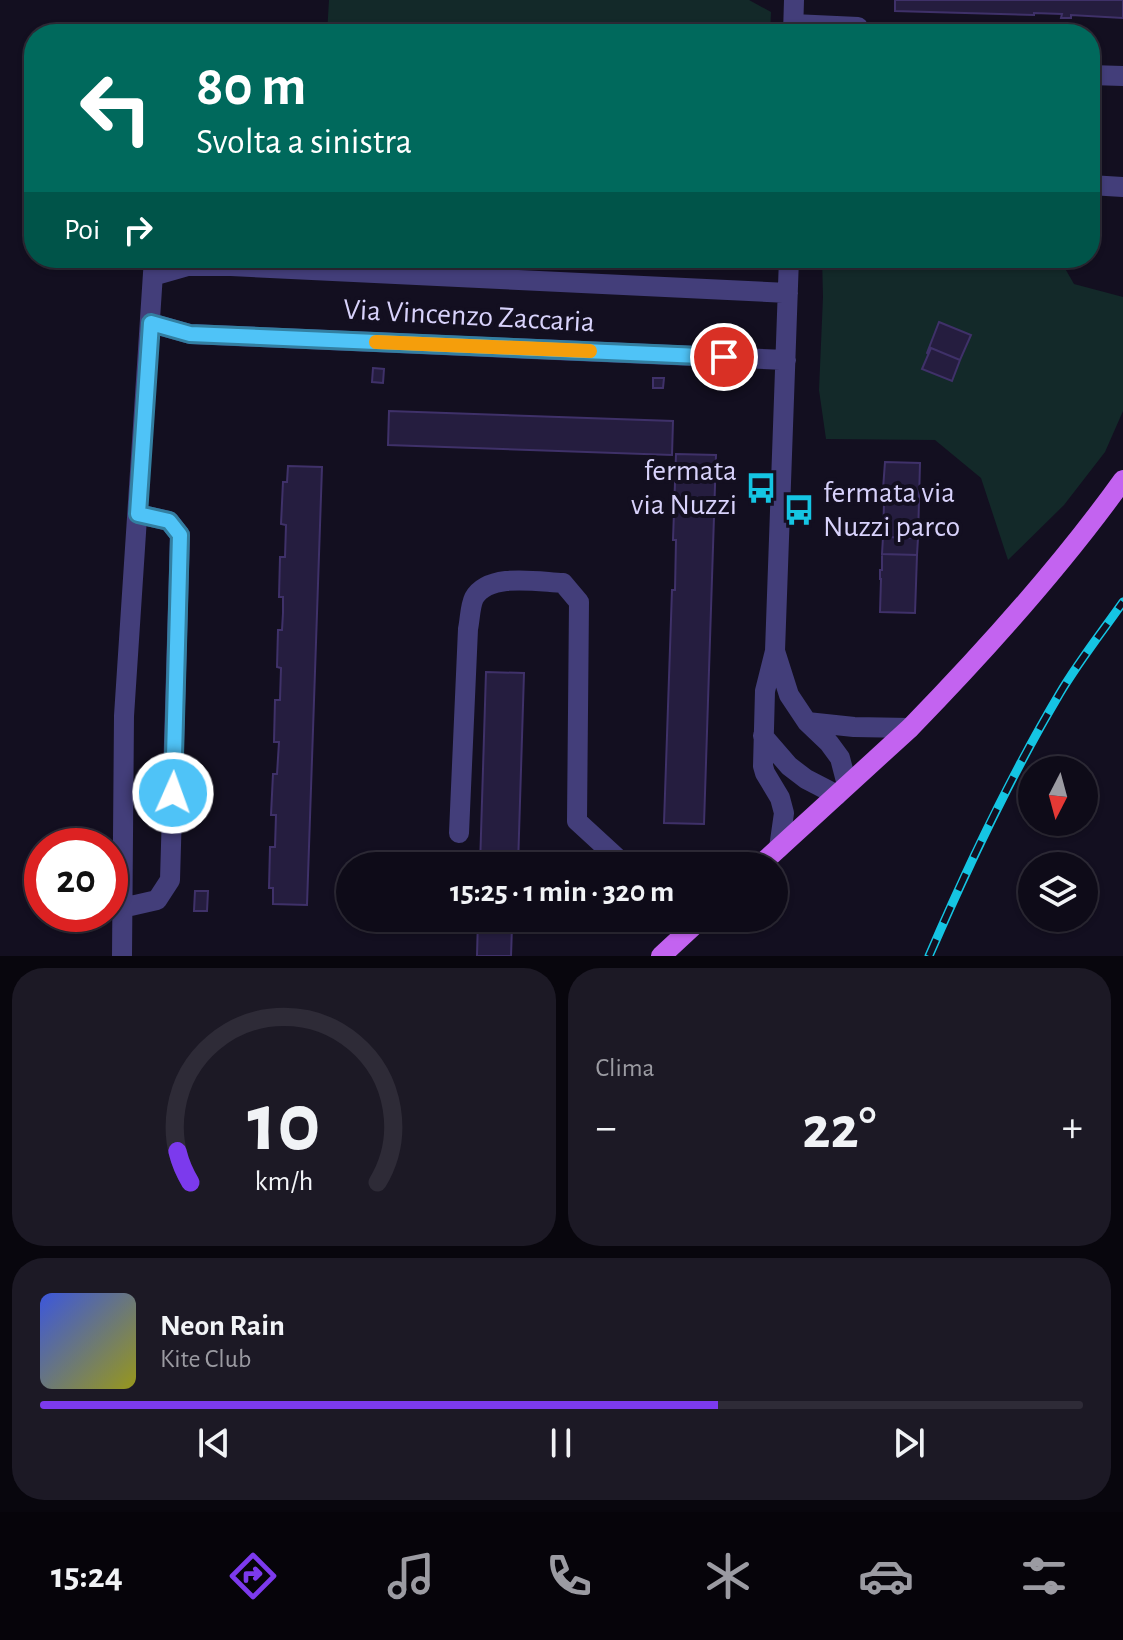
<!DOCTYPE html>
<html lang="it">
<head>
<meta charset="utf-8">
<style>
	body { margin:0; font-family:"Alegreya Sans",sans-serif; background:#1c1925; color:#f1f3f6; height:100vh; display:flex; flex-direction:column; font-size:30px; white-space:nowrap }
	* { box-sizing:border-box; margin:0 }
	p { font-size:26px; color:#9b9ba2 }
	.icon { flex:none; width:44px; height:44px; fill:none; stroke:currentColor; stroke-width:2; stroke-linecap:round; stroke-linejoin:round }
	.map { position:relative; height:956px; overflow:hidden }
	.side { display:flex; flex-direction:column; gap:12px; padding:12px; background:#08060d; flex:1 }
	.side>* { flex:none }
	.guide { position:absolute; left:24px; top:24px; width:1076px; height:244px; border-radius:32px; box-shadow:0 2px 6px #0004,0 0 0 2px #2e2b37; background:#00695c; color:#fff; overflow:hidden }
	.needle { width:52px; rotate:186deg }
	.fabs { position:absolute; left:1018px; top:756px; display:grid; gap:16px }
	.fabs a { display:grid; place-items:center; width:80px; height:80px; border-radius:50%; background:#0e0b18; box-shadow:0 2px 6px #0004,0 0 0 2px #2e2b37; font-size:40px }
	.speed { position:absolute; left:24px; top:828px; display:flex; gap:16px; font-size:40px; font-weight:700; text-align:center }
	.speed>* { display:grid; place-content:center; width:104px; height:104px; border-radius:50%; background:#0e0b18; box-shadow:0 2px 6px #0004,0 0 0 2px #2e2b37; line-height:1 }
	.speed .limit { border:12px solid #d22; background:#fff; color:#111 }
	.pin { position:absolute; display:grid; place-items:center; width:68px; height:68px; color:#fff; margin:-34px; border:4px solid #fff; border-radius:50%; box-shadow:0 2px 8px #0007 }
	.me { position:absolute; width:88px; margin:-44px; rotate:2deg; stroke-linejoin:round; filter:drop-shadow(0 0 6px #0008) }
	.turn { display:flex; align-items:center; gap:28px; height:168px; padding:0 40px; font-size:36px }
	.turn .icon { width:104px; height:104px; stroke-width:2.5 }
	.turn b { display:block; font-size:56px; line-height:68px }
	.then { display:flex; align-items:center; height:76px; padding:0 40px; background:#0003; gap:16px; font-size:30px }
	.big { font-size:60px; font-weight:700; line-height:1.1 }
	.side .tile { flex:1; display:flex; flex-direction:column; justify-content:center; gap:12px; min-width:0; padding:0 28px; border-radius:32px; background:#1c1925 }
	.side .dial { align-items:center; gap:0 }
	.dial svg { height:208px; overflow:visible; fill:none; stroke:#2e2b37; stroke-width:7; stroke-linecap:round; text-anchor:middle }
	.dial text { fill:#f1f3f6; stroke:none }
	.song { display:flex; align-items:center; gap:24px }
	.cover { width:96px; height:96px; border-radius:12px; background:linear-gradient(135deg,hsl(230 70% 55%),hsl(60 70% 35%)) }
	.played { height:8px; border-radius:4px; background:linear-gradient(90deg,#7c3aed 65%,#2e2b37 65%) }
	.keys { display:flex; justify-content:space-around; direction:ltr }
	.heat { display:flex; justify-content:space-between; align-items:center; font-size:44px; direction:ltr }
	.side .tiles { flex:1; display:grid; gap:12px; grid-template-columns:1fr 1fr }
	.tile:last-child { grid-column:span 2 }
	.trip { position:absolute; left:336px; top:852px; width:452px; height:80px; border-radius:40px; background:#0e0b18; box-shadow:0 2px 6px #0004,0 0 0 2px #2e2b37; font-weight:700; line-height:80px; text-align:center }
	.tab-bar { display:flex; height:128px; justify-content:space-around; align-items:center; background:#06040a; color:#9b9ba2 }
	.tab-bar .icon { width:56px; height:56px }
	.tab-bar .selected { color:#7c3aed }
	.tab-bar b { font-size:36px; color:#f1f3f6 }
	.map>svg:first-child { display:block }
	.green { fill:#132929 }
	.building { fill:#251d3f; stroke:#3f3169; stroke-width:2 }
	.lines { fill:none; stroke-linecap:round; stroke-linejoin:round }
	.minor { stroke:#433e7a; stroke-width:20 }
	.major { stroke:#c363f0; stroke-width:20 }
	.rail-casing { stroke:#15c5e3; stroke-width:9 }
	.rail { stroke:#130f20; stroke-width:6; stroke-dasharray:18; stroke-linecap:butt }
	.route-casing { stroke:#337fa1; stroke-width:20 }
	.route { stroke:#4fc3f7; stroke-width:14 }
	.slow { stroke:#f59e0b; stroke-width:14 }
	.labels { text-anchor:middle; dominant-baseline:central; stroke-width:8; stroke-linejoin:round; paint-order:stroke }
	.street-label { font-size:30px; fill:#d8d2fb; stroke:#130f20 }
	.poi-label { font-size:30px; fill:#d8d2fb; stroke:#130f20; text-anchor:end }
</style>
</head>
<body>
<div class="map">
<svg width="1123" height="956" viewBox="0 0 1123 956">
	<rect width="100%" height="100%" fill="#130f20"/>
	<path class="green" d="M329,0H749L771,12L770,34H327Z
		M1090,94H1099L1097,162H1090Z
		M822,258H1059L1074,284L1123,297V411L1105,452L1064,505L1008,560L981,478L935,440L826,439L819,390L823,297Z"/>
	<path class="building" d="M895,0H1123V18L1071,15V18H1061L1062,14L1034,13V15L895,11Z
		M939,322L971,335L960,360L931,348L928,354L927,353Z
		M931,348L960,360L952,381L922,369Z
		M373,368L384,369L383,383L372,382Z
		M653,378H664L663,388H653Z
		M389,411L673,421L672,455L388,445Z
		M676,454L716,455L704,824L664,823L672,590H675L676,540H673Z
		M885,462L920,463L918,538L883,537L884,503H882Z
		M288,466L322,467L307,905L273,904V888H269L270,847H275L276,815H271L273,774H277L279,742H274L275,700H280L281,668L277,667L278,630H282L283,613V597H279L280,557H285L286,525L281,524L283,482H287Z
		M883,537L918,538L917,555L882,554Z
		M882,554L917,555L915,613L880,612L881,579H880V570H882Z
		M486,672L524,673L518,866H480Z
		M195,891H208L207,911H194Z
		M478,918H517L516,927L512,926L511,956H477Z"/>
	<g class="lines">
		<path class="minor" d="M793,24L858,27L857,34
			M793,34L794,0
			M1090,75L1123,76
			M1090,185L1123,187
			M153,276L188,266H231L788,293
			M151,323L190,334L786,360
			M775,651L789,695L807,722L829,743L840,758L847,785
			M807,722L854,727L910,728
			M763,736L789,766L806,779L837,795
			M459,833L468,629C470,620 470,606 474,598C489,572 538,582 563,583L579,602L577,821L626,866
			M779,848L784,813L780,798L765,773L763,766L765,691L775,651L789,258
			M122,908L157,900L170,880L180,535L169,521L138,514
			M122,956L124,716L154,258"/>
		<path class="major" d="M759,866L910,728C986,650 1060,568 1123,480
			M661,956L702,918"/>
		<defs>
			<path id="rail" d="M929,956C968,866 1010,777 1060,693C1079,661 1102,632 1123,602"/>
		</defs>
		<use href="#rail" class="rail-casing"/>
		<use href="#rail" class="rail"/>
	</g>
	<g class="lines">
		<defs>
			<path id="route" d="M173,793L180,535L169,521L138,514L151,323L190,334L724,357"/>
		</defs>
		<use href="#route" class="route-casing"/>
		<use href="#route" class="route"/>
		<path class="slow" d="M376,342L590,351"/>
	</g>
	<defs>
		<symbol id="bus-bare" viewBox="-9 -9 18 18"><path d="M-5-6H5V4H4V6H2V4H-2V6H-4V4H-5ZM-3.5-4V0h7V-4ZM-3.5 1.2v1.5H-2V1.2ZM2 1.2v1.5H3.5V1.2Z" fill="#15c5e3" stroke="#130f20" stroke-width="2.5" paint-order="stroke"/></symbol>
	</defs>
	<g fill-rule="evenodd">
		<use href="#bus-bare" x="739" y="466" width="44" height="44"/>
		<use href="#bus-bare" x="777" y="488" width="44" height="44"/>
	</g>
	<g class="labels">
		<g class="street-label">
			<text transform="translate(469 316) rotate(3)">Via Vincenzo Zaccaria</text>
		</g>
		<g class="poi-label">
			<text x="737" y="471">fermata<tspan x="737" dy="34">via Nuzzi</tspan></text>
			<text x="823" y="493" text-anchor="start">fermata via<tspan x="823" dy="34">Nuzzi parco</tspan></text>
		</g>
	</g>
</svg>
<div class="fabs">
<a><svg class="needle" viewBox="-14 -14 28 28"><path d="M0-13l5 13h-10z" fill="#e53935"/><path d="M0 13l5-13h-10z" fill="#9b9ba2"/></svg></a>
<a><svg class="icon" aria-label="layers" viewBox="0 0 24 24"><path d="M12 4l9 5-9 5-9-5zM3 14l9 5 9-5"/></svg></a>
</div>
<div class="speed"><div class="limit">20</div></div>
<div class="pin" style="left:724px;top:357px;background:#d93025"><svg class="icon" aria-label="arrive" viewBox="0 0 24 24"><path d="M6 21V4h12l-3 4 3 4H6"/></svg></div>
<svg class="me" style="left:173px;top:793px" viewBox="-20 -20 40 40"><circle r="17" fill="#4fc3f7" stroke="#fff" stroke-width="3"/><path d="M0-11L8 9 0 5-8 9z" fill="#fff"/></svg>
<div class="trip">15:25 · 1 min · 320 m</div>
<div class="guide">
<div class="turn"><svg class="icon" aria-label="left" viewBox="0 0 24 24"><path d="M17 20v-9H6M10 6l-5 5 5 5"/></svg><div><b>80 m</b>Svolta a sinistra</div></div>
<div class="then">Poi<svg class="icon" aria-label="right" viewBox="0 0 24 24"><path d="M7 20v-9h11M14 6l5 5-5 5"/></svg></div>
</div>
</div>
<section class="side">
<div class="tiles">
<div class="tile dial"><svg viewBox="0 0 100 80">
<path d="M14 69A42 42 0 1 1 86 69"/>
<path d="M14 69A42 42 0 0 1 9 57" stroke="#7c3aed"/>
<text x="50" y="56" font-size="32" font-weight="700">10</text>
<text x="50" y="72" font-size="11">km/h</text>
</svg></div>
<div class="tile"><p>Clima</p>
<div class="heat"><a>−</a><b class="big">22°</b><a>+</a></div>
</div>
<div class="tile">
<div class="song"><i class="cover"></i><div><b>Neon Rain</b><p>Kite Club</p></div></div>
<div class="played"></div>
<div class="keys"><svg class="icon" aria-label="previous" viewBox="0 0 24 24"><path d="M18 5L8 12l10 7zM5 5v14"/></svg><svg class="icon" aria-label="pause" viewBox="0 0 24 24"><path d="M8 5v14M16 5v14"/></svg><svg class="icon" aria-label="next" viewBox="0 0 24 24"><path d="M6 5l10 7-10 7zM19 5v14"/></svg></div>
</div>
</div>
</section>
<nav class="tab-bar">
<b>15:24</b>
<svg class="icon selected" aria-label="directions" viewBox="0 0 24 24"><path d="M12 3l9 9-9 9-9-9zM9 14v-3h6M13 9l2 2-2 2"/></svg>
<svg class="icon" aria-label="music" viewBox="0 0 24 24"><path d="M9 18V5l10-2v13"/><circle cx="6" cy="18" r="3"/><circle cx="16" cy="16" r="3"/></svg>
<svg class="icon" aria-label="phone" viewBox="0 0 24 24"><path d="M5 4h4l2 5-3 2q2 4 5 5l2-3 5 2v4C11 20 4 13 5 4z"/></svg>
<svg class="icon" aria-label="climate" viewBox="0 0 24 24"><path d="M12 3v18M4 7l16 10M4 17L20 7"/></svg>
<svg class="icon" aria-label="car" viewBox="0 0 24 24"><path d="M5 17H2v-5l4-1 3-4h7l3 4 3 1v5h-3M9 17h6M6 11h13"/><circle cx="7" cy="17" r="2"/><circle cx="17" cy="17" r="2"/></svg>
<svg class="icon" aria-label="filters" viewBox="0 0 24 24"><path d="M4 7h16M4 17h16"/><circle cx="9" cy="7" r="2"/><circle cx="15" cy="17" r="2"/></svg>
</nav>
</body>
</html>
